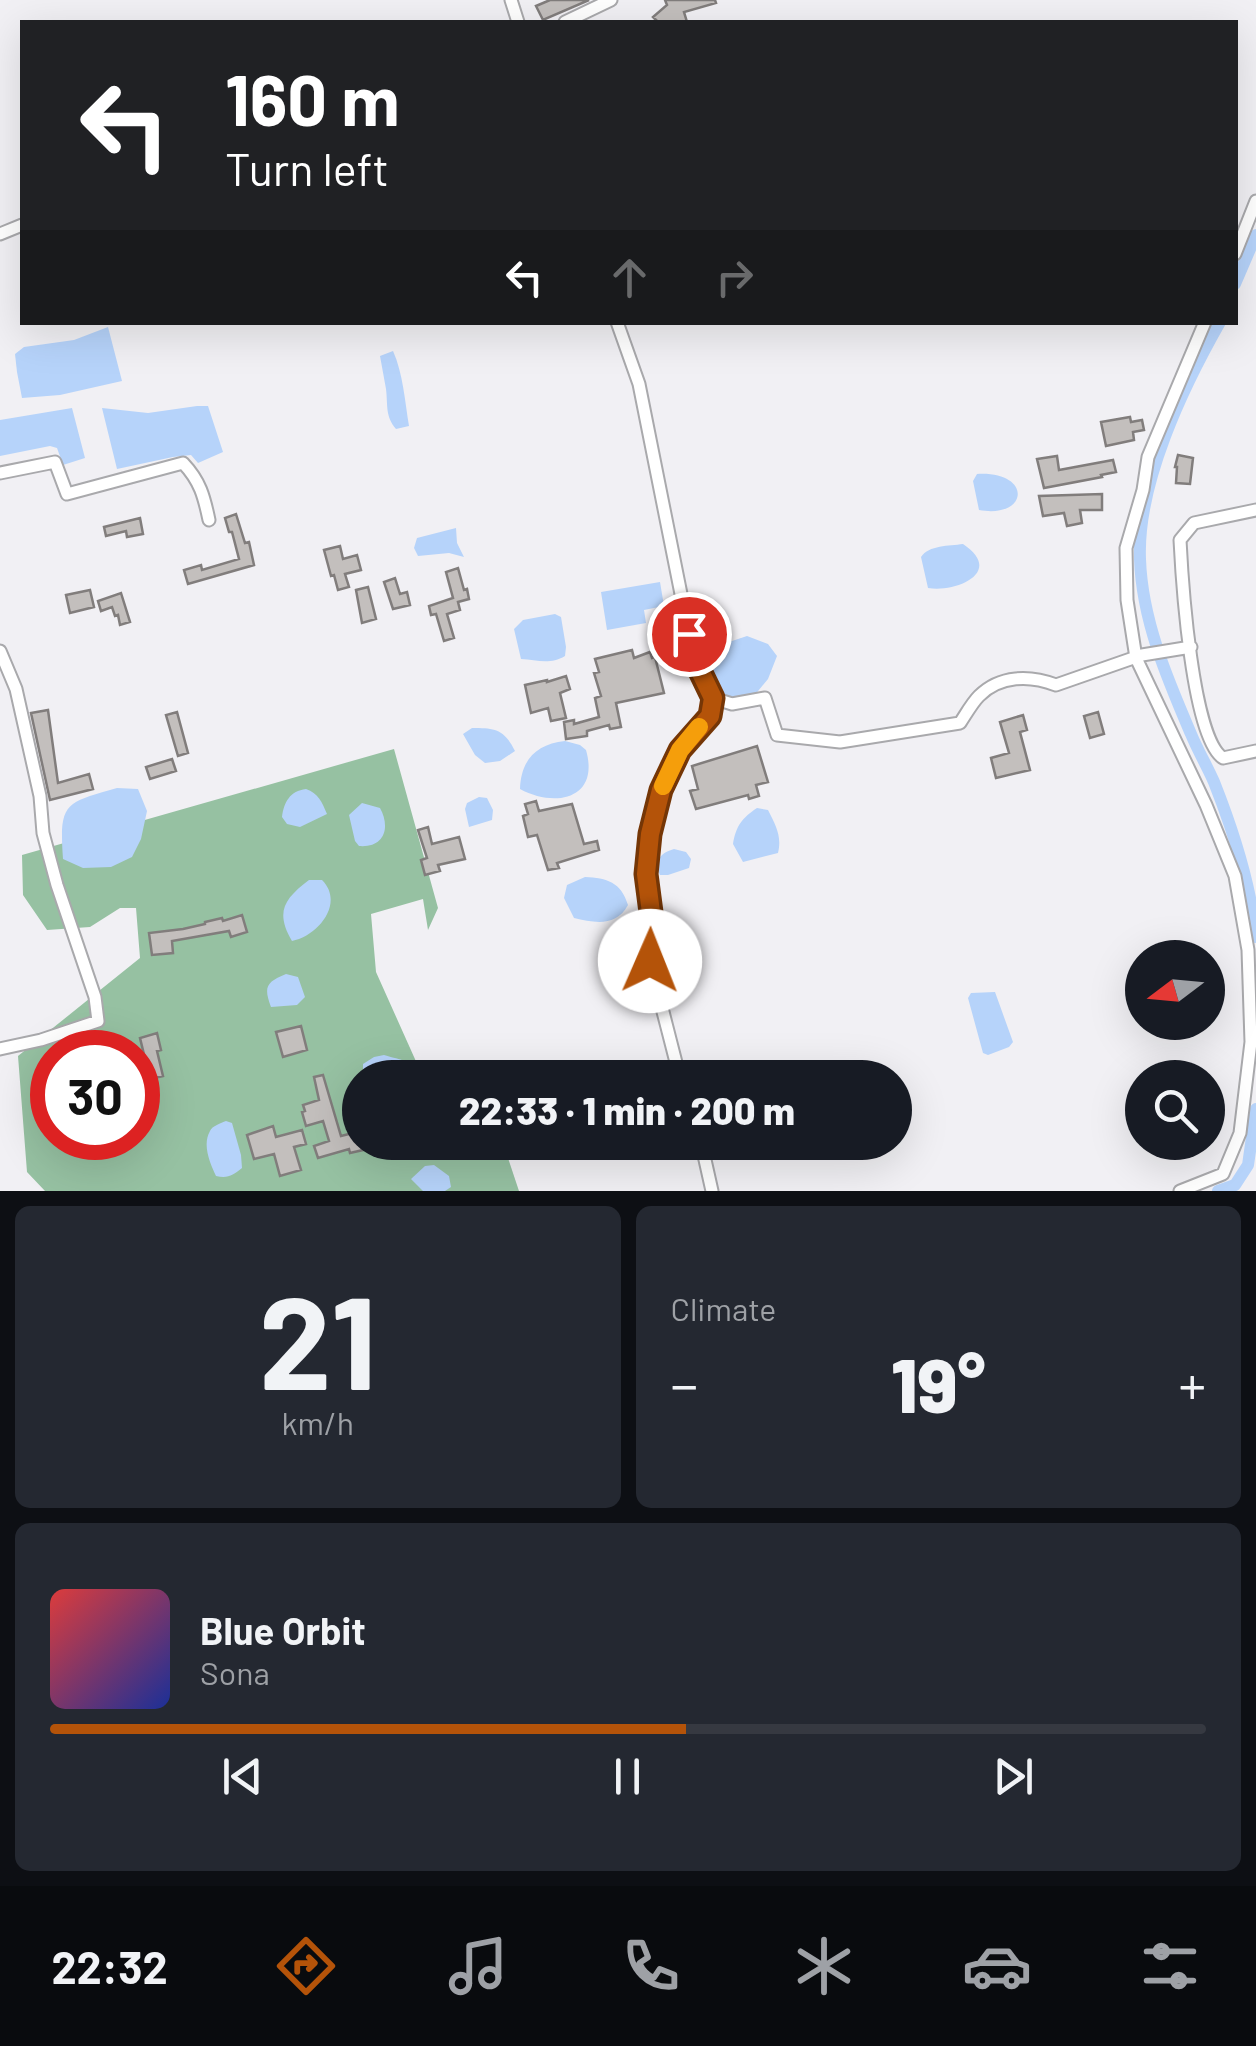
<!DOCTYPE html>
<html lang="en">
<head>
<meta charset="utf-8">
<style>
	body { margin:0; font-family:Barlow,sans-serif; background:#242831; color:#f1f3f6; height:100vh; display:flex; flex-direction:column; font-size:38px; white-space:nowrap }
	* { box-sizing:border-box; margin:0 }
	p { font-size:32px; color:#9ea1a6 }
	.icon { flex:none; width:55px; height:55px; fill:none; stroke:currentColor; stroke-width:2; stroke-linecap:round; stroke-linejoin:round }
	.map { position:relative; height:1191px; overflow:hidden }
	.side { display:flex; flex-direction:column; gap:15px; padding:15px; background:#0d0f14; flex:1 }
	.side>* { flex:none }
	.hud { position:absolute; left:20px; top:20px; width:1218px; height:305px; border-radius:0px; box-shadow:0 10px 40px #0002; background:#202124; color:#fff; overflow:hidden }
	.needle { width:65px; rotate:254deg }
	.buttons { position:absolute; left:1125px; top:940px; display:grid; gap:20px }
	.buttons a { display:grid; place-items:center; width:100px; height:100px; border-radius:50%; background:#171b24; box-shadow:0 10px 40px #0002; font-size:50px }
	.speed { position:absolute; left:30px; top:1030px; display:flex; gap:20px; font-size:50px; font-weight:700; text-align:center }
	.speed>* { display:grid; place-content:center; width:130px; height:130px; border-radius:50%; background:#171b24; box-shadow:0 10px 40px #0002; line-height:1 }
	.speed .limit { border:15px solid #d22; background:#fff; color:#111 }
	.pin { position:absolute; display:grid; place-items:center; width:85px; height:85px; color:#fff; margin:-42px; border:5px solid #fff; border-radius:50%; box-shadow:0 2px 10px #0007 }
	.me { position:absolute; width:110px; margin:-55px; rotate:1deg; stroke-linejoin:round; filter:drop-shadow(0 0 8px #0008) }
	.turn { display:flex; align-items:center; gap:35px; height:210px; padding:0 40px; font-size:45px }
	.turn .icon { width:130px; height:130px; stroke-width:2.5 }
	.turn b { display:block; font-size:70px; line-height:85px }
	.lanes { display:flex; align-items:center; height:95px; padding:0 40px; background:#0003; justify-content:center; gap:50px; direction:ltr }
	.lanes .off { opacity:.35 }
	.big { font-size:75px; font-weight:800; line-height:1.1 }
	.side .widget { flex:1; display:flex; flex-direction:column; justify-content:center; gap:15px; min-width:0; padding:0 35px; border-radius:15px; background:#242831 }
	.side .dial { align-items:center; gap:0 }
	.dial b { font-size:130px; line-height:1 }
	.song { display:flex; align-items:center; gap:30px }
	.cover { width:120px; height:120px; border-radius:15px; background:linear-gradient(135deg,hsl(0 70% 55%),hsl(230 70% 35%)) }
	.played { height:10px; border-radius:5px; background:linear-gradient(90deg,#b45309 55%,#363941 55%) }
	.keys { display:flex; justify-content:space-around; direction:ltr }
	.heat { display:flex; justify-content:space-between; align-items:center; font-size:55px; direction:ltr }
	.side .tiles { flex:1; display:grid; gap:15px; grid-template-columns:1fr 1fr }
	.widget:last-child { grid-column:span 2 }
	.trip { position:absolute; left:342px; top:1060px; width:570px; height:100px; border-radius:50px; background:#171b24; box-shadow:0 10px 40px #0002; font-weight:800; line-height:100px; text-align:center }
	.tab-bar { display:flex; height:160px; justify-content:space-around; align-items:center; background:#090b0e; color:#9ea1a6 }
	.tab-bar .icon { width:70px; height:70px }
	.tab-bar .selected { color:#b45309 }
	.tab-bar b { font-size:45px; color:#f1f3f6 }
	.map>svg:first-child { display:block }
	.forest { fill:#96c1a2; fill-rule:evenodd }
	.water { fill:#b6d3fa }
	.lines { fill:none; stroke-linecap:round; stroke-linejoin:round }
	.canal { stroke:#b6d3fa; stroke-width:12 }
	.building { fill:#c3bfbd; stroke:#817d7c; stroke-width:2.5 }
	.minor-casing { stroke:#a9a9ac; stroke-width:15 }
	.minor { stroke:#fff; stroke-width:11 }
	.route-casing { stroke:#753606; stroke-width:25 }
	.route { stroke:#b45309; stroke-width:18 }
	.slow { stroke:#f59e0b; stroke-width:18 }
</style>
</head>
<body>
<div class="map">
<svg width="1256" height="1191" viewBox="0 0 1256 1191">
	<rect width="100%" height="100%" fill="#f1f0f4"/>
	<path class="forest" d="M394,749L438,908L428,930L423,899L371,914L376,972L423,1077L360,1078V1142L503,1143L519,1191H45L27,1172L18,1056L140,958L136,908H120L90,927L47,930L23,895L22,855ZM52,1052H138V1138H52Z"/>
	<path class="water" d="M108,327L122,381L60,395L22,398L17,372L15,354L24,347L74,340Z
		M393,351C403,373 405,402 409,426L396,429C385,416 388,405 386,389C384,378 382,367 380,356Z
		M197,406H208L223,452L198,463L191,455L173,457L117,469L102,408L148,413Z
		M72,408L85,458L63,465L57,448L50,446L0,456V420Z
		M977,474C1033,471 1029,519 979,510L973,481Z
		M456,528L457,543L464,557L449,553L418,556L414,548L417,538Z
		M963,544C1005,572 956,593 928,588L921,557C929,545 949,546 963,544Z
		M660,582L664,606L644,610L646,623L607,630L601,592Z
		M555,614L561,617L566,647L565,656C550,665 537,660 521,659L514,629L523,620Z
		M747,636L768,644L777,656L768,679L754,696L734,699L718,697L707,662V654L717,646Z
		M472,728C495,728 504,729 515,751L500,761L485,763L475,755L463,734Z
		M565,741L580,745L586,750C600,799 555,808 520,789C521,760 536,744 565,741Z
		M117,788L138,789L147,811L141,839L132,857L111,867L83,868L63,859C59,802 65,803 117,788Z
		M306,789C318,793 322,802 327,814L300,827L287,824L282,817C284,802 290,791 306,789Z
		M479,797L487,798L493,810L492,820L469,827L465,809L467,803Z
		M362,803L380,808C391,828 384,848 359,846L355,841L349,815Z
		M757,808L768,810C776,826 782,836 778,853L743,862L733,844C736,826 742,818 757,808Z
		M674,849L686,852L691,859L689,868L668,875H660L656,867C658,856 664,852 674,849Z
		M585,877C607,878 621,882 628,905C616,927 595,923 574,918L564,898L567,885Z
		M309,880H322C345,903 318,936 292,941C275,912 284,899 309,880Z
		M286,974L298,977L305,997L297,1005L271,1007C263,986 267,982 286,974Z
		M995,992L1013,1042L1009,1047L988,1055L983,1053L968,998L971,993Z
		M384,1055C404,1061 407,1058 417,1077H363V1064L374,1057Z
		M226,1121L232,1123L241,1155L242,1168C233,1175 228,1179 216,1176C210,1163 202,1145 210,1131C212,1126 221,1123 226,1121Z
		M434,1165L449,1176L451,1187L445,1191H423L411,1179L425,1166Z"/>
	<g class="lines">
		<path class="canal" d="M1235,284L1256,235
			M1220,322C1183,387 1137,483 1140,559C1142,620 1167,678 1191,734C1198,751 1207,766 1214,782C1233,830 1251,886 1256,937
			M1218,1191L1235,1185L1248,1165L1256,1109"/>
	</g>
	<path class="building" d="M550,0H589L543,20L536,6Z
		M665,0H715L716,3L684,12L687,22H658L653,17L667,5Z
		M1130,417L1131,422L1142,420L1144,430L1133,432L1134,440L1106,446L1101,422Z
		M1178,455L1193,458L1190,484L1176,483L1177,467H1175Z
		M1057,456L1059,470L1113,460L1116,472L1101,475L1102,477L1044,488L1037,459Z
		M1102,494V510H1080L1082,523L1067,526L1064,513L1043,516L1039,496Z
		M236,514L245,543L249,542L254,565L188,584L184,570L201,565L202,570L239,559L232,532H229L225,518Z
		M140,518L143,534L127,537L126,531L106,536L104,527Z
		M340,546L343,559L357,555L361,570L345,574L349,587L338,590L334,575L331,576L324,550Z
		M458,568L464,590L467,589L469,599L458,602L460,610L447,614L454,638L444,641L436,614L431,615L429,606L453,598L446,572Z
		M395,578L400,594L407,592L410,605L393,609L384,582Z
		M368,587L376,619L362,623L356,590Z
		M90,590L94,607L70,613L66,595Z
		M121,593L130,622L120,625L118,615L115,616L112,607L101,611L98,601Z
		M632,650L634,658L650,652L652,658L655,657L664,693L616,703L621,727L610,729L609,725L587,731V736L566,739L564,722L574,720V724L599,717L595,698L601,696L594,673L599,672L595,659Z
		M566,676L570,689L560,693L566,718L551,721L548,708L531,713L525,685L547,680V682Z
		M48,710L58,783L89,774L93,789L50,800L31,713Z
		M177,712L188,753L178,756L166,715Z
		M1098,712L1104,734L1090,738L1084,716Z
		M1023,715L1027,730L1020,732L1030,770L996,778L991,758L1009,753L1000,722Z
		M757,746L768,782L756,785L759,796L749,799L748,795L696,809L690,791L698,789L692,766Z
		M172,759L176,771L150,779L146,767Z
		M536,801L539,811L572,804L584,844L597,841L599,850L557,863L559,868L548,870L537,835L528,837L523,816L528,814L525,804Z
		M428,827L432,844L459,837L465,859L438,865L440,871L425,875L421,860L427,858L418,830Z
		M242,915L247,932L231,937L229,931L172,941L173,953L152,955L149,933L183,929L205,924V922L222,918L223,921Z
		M301,1026L307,1050L283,1057L276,1032Z
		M157,1033L161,1050L157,1051L163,1076L150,1079L140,1038Z
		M323,1075L341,1136L357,1132L363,1150L350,1153L349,1149L318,1158L314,1146L329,1141L323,1121L306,1126L302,1112L305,1111L303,1105L319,1100L314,1077Z
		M273,1126L276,1137L302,1130L306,1144L294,1147L301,1170L280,1176L274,1154L254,1159L247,1135Z"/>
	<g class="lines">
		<defs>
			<path id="minor" d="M511,0L518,22
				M565,22L611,0
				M0,234L22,225
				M1235,254L1256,201
				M617,322L639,384L689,634L700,671L713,698L710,716L680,750L661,790L650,834L646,875L652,920L650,961L680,1078
				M0,473L55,462L67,494L183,463C200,481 204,496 209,520
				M1256,510L1194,523L1180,540C1182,580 1192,738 1223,758L1256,751
				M0,651L16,689L40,796L43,833L57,885L95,997L98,1021L41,1040L0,1049
				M713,698L732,704L765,698L777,735L840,742L960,723C966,714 972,703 979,696C1000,675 1030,675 1056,685L1142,655L1191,647
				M701,1142L712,1191
				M1180,1191L1223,1174L1240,1133L1251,1042L1248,950L1235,876L1206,805L1136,658L1127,600L1126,548L1143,490L1148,457L1205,322"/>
		</defs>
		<use href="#minor" class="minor-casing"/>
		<use href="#minor" class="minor"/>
	</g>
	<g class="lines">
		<defs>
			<path id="route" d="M650,961L652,920L646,874L650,834L661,790L680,750L710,716L713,698L700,671L689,634"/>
		</defs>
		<use href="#route" class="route-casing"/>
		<use href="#route" class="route"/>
		<path class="slow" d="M663,786L680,750L699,727"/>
	</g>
</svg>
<div class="buttons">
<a><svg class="needle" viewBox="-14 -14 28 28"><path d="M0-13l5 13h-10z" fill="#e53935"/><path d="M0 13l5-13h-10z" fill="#9ea1a6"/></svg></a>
<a><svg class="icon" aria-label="search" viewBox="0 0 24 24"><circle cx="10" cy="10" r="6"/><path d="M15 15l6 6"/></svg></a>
</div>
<div class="speed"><div class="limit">30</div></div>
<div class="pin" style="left:689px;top:634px;background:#d93025"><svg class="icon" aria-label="arrive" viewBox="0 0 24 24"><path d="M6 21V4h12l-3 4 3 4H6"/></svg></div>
<svg class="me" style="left:650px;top:961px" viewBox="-20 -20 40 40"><circle r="19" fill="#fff"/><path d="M0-13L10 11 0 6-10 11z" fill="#b45309"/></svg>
<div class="trip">22:33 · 1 min · 200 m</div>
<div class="hud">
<div class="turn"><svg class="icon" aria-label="left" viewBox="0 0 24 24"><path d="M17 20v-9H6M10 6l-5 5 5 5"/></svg><div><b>160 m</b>Turn left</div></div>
<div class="lanes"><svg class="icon" aria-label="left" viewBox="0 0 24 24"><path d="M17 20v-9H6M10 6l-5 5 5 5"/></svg><svg class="icon off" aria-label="ahead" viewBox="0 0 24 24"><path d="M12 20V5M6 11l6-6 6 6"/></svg><svg class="icon off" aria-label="right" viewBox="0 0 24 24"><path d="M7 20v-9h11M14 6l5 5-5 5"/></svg></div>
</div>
</div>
<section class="side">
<div class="tiles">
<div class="widget dial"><b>21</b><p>km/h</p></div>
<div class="widget"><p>Climate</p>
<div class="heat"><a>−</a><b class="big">19°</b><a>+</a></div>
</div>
<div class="widget">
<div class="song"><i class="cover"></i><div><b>Blue Orbit</b><p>Sona</p></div></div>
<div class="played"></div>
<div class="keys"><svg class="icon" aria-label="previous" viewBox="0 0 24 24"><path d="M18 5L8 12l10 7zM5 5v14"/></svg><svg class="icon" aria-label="pause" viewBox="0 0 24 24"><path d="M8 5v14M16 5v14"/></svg><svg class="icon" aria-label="next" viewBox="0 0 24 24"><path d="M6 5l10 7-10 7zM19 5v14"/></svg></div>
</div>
</div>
</section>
<nav class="tab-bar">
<b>22:32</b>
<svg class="icon selected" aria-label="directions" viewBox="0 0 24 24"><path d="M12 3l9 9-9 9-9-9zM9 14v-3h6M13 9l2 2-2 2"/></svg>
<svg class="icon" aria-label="music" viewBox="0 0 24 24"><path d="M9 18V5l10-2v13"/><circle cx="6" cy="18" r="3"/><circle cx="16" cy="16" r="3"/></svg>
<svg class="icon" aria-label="phone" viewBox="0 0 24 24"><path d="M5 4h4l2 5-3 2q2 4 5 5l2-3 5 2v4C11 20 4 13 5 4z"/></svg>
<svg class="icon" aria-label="climate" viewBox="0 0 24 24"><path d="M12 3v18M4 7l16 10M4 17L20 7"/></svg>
<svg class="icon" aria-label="car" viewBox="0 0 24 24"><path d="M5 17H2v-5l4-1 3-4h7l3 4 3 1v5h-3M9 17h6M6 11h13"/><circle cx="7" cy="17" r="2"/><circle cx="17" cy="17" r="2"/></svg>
<svg class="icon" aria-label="filters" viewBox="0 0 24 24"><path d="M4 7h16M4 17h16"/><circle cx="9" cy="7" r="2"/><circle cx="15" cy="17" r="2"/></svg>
</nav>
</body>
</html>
